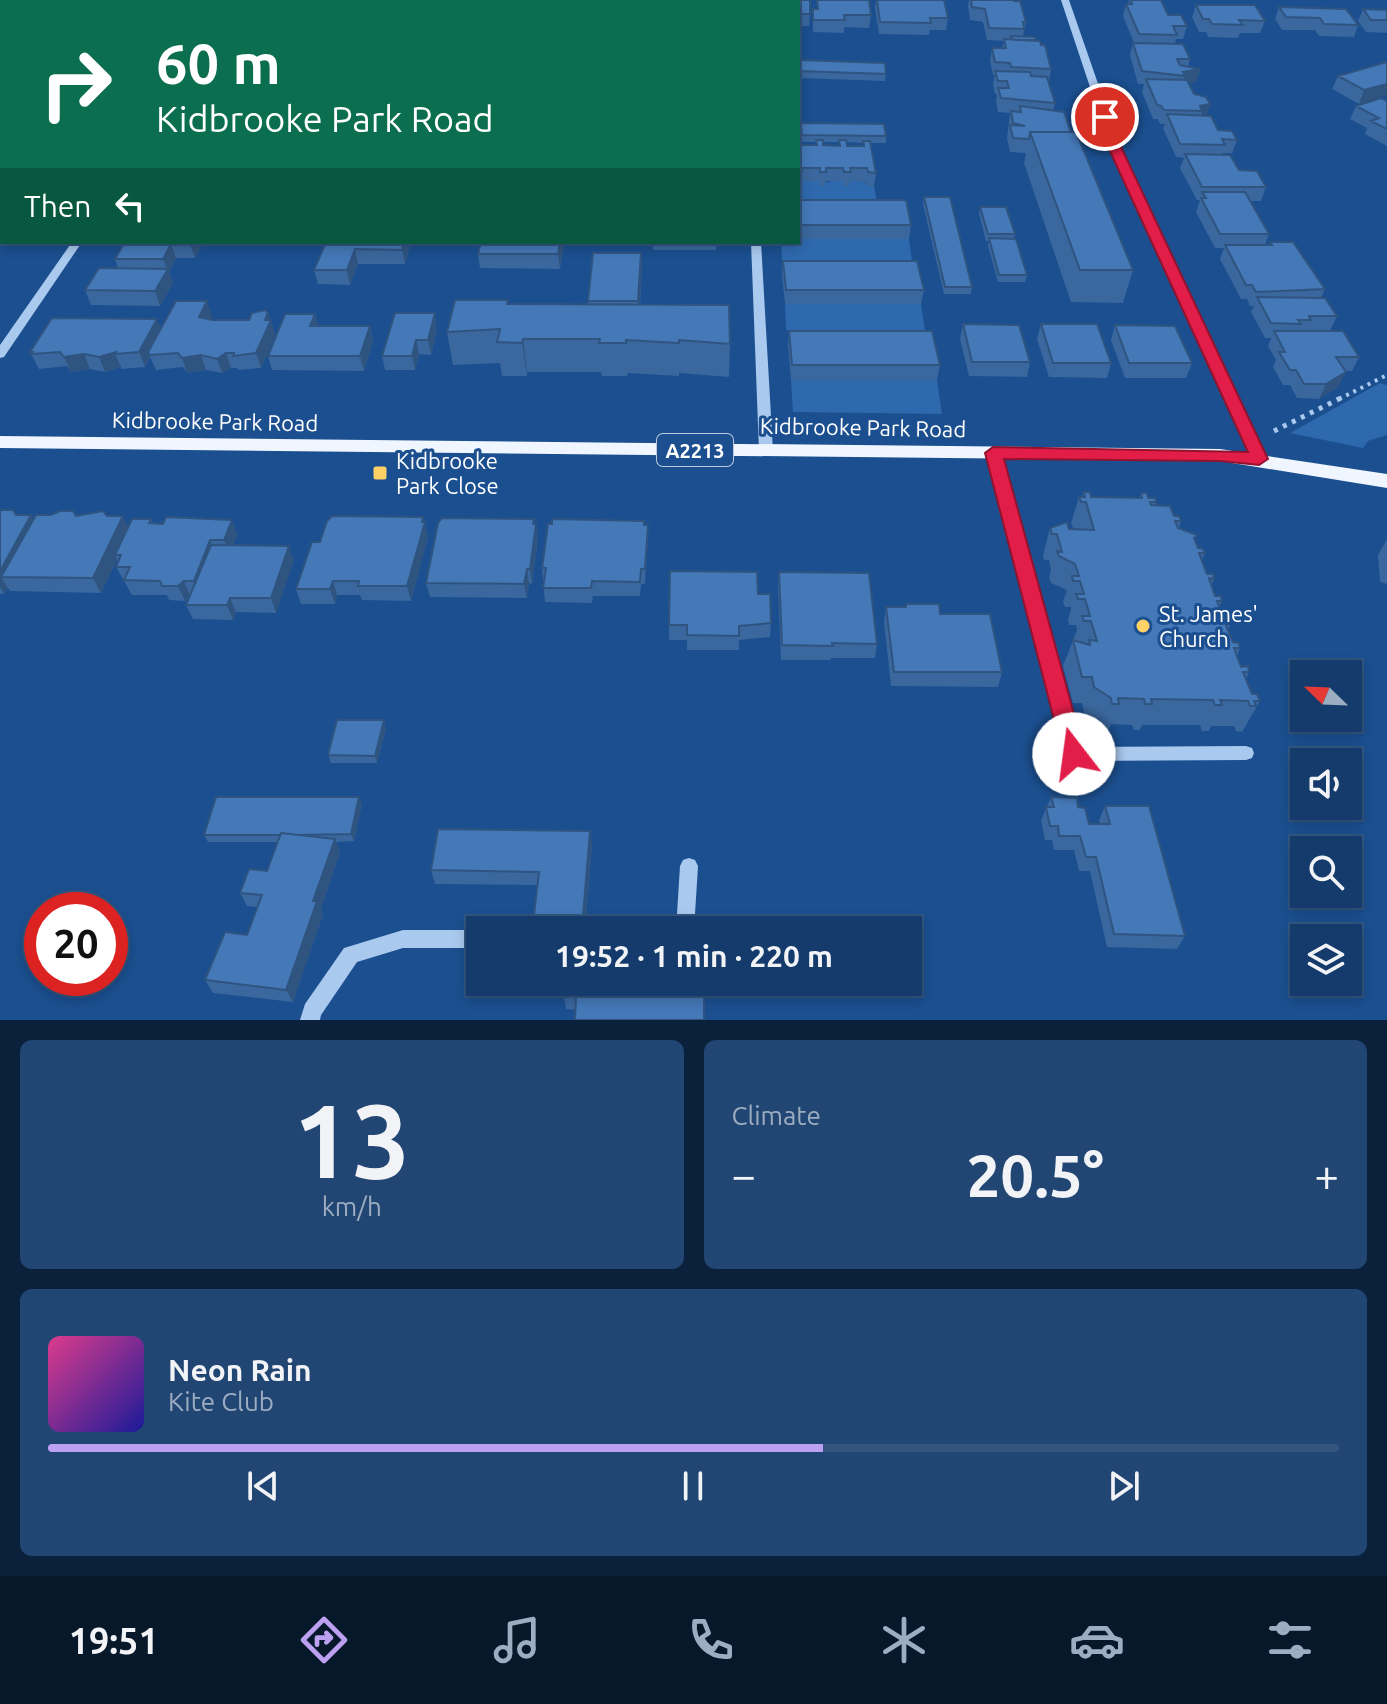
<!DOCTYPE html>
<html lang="en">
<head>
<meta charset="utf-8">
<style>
	body { margin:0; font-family:Ubuntu,sans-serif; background:#214673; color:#f1f3f6; height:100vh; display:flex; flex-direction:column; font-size:30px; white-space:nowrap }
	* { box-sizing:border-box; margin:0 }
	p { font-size:26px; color:#9dadc1 }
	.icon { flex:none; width:44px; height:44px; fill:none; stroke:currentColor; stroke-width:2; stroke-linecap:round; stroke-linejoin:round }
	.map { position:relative; height:1020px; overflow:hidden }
	.details { display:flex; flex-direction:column; gap:20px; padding:20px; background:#0b203b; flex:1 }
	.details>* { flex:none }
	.hud { position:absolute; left:0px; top:0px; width:800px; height:244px; box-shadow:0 4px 12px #0003,0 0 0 2px #33557e; background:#0b6e4f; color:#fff; overflow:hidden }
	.needle { width:52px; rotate:293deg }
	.buttons { position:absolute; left:1290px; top:660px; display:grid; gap:16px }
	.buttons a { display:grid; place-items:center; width:72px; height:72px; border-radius:0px; background:#143b6b; box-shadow:0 4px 12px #0003,0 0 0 2px #33557e; font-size:40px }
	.speed { position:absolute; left:24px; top:892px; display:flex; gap:16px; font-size:40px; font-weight:700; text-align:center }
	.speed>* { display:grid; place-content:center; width:104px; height:104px; border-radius:50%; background:#143b6b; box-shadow:0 4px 12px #0003,0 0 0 2px #33557e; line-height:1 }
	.speed .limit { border:12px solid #d22; background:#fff; color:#111 }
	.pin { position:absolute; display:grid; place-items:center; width:68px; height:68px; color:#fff; margin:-34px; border:4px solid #fff; border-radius:50%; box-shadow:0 2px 8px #0007 }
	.me { position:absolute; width:88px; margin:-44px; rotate:345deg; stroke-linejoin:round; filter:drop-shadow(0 0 6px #0008) }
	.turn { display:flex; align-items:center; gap:28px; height:168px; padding:0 24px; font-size:36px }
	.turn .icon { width:104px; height:104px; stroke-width:2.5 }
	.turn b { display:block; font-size:56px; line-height:68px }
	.then { display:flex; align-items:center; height:76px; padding:0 24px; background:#0003; gap:16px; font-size:30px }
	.big { font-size:60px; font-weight:700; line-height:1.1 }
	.details .tile { flex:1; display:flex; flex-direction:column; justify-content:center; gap:12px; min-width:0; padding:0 28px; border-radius:12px; background:#214673 }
	.details .dial { align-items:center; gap:0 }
	.dial b { font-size:104px; line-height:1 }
	.song { display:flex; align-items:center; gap:24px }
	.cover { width:96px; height:96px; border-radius:12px; background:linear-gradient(135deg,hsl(330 70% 55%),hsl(240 70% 35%)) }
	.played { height:8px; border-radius:4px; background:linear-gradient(90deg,#bca0f2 60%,#33557e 60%) }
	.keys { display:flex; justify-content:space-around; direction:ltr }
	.heat { display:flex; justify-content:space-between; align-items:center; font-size:44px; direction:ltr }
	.details .tiles { flex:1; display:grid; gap:20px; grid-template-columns:1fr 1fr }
	.tile:last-child { grid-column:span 2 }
	.trip { position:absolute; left:466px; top:916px; width:456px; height:80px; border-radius:0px; background:#143b6b; box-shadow:0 4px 12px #0003,0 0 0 2px #33557e; font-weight:700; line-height:80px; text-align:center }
	.dock { display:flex; height:128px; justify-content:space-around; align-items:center; background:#08182b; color:#9dadc1 }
	.dock .icon { width:56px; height:56px }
	.dock .current { color:#bca0f2 }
	.dock b { font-size:36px; color:#f1f3f6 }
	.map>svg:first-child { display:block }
	.green { fill:#2e69ad }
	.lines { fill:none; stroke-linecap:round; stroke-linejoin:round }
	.path-far1 { stroke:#a9c9ee; stroke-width:4; stroke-dasharray:3 5; stroke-linecap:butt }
	.path { stroke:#a9c9ee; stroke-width:5; stroke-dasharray:4 6; stroke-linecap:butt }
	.minor { fill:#a9c9ee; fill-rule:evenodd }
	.major { fill:#f0f6ff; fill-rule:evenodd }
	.wall { fill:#3a679d; fill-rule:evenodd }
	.shaded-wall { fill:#305480 }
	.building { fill:#4478b7; stroke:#305480; stroke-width:2 }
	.route { fill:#e11d48; stroke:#92132f; stroke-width:2 }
	.poi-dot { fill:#ffd166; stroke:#1b4f8f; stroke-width:3 }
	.labels { text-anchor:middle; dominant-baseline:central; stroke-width:6; stroke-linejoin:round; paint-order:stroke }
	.shield { fill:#1b4f8f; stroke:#bbcadd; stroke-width:2 }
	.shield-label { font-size:20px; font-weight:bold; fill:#fff }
	.street-label { font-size:22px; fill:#fff; stroke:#1b4f8f }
	.poi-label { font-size:22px; fill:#fff; stroke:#1b4f8f; text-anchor:start }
</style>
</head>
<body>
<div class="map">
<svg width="1387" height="1020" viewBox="0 0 1387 1020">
	<rect width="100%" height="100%" fill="#1b4f8f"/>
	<path class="green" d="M801,181H819V186C831,177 862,179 874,186L877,202L798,201Z
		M798,239H909L912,261L782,260L781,242H798Z
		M785,304H921L925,331L786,330Z
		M791,380H937L942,414L793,412Z
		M1380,383L1387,385V435L1368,441L1363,448L1290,433Z"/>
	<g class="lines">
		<path class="path-far1" d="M1339,399L1387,375"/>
		<path class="path" d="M1274,431L1343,397"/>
		<path class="minor" d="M255,0H264L254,2Z
			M1061,0H1069L1120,147L1266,459L1264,462L1259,464L1252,459L1110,147Z
			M72,242H82L4,357L0,358V345Z
			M751,242H761L773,451L766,455L759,451Z
			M993,449L1000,453L1080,747L1246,746L1252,748L1254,753L1252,758L1246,760L1074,761L1068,759L986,453Z
			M689,858L695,860L698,866L694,930H676L680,866L683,860Z
			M403,930H480V948H403L357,962L321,1015L320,1020H300L305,1004L344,948Z"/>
		<path class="major" d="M0,436L1220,449L1387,474V488L1220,461L0,448Z"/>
	</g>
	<path class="wall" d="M817,0L871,15L869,28L844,27V33L813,32V9H817Z
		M876,0H944L948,18L946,30H930L929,35L879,34L875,8Z
		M969,0H1014L1026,22L1023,36L1036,40L1041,45L1051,69L1049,81L1055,103L1053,111L1071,132L1133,270L1123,303L1071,302L1024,163L1026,153L1010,152L1007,139L1010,113L998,112L996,101L997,94H995L993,84L995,75H993L990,61L992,48H1002L1004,41L987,40L983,22L970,20L968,6Z
		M1129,0H1161L1168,15L1187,26L1183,39H1176L1175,44L1190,59L1188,67L1200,69L1196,82L1189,83L1206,116L1218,130L1237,140L1232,153H1223L1222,155L1239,170L1266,187L1261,201H1250L1269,234L1265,245H1268L1270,242L1325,289L1321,298L1337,316L1330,331L1359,357L1352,371H1345L1338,387L1319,399L1297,398L1290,385H1283L1273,367L1276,360L1268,346L1271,338H1265L1251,312L1254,306H1250L1247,299H1241L1220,259L1224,248H1215L1196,212L1200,200H1197L1180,168L1184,158L1176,157L1163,128L1165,124H1160L1158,119H1153L1142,92L1144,84H1138L1130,55L1133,43H1134L1123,16L1126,4H1128Z
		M798,2L810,14L809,26H798Z
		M1196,5L1265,21L1260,33H1240L1238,38L1208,37L1206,32H1199L1192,17Z
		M1279,7L1358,25L1354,37L1319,36L1315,30H1282L1275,19Z
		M1363,9L1387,10V33L1366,32L1358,21Z
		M798,60L886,74L885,81L798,78V82Z
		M1387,62L1359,104L1332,89L1338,76Z
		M1387,101V146L1365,134L1367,128L1350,119L1356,106Z
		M801,123L886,136V143H870L876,173L874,186H867L866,182L850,181V186H843L842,181H826L825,186H819V181H801V186H798V140L799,145H816V142H801ZM823,142H839V146L823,145ZM846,142L863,143L862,146H847Z
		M0,156H2V177H0Z
		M924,197L972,287L971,294H944L923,204Z
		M798,200L911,225L909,239H798Z
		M980,207L1015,234L1014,239L1027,275L1025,282H998L988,246L989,241H986L979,214Z
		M110,242H204L195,258H176L169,272L173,283L160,306L91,305L85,290L118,268L115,259L123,245H111Z
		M326,242H409L410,246L405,264H358L350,285L318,284L314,270Z
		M481,242H564L560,269L480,268L478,254Z
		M652,242H717L716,250H653Z
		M641,253L642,267L640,305L730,344L729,377L679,373V376L628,373L627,376H602L601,372H527V376H502L500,363L453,365L447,332L509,304L588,305V301Z
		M783,261L924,290L921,304H785L782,275Z
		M268,313L275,335L261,368L238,370L237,368H231L222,373L206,370L187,373L183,367L156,370L150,357L145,367L121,369V367L105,372L90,369L71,372L67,366L39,369L30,352L161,329L212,316L210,319L249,320Z
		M315,314L318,326H370L373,341L364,371L272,370L268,356Z
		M963,324L1030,362L1027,377L969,376L960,339Z
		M1041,324L1111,363L1107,378L1049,377L1037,339Z
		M1115,325L1192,363L1186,378H1125L1111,340Z
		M437,328L431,355L419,354L415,370H385L382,356Z
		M789,331L940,365L937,380H791L788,345Z
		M1084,492L1091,497L1139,498L1141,493L1157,502L1155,505L1181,521L1179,528L1195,540L1198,548L1205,553L1202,560L1207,574L1214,579L1211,586L1215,596L1222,601L1219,608L1223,618L1231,623L1228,630L1233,642L1240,648L1237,655L1241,667L1249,672L1246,679L1252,694L1260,701L1242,732L1236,731L1234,726H1211L1209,731H1202L1200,725H1142L1140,730H1134L1132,725L1111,724L1109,729H1102L1101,724L1084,713L1082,703H1073L1063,666L1077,630L1076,625H1069L1068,620L1071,609V607H1065L1063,602L1067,590L1051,583L1049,578L1051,570L1049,560H1044L1043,555L1050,528L1078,529V528H1073L1071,523L1079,497H1082Z
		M0,510L16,515H31L33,519L76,516H107L128,527L151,519L153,523L232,520L237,535L233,545L294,560L276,613L236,612L233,620L193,619L186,605L190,596L185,601L169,600L167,595H132L116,567L118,562L117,559L101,593L10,591L8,588L4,594H0Z
		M423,517L428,537L411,601L362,600L360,595H337L335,604H301L296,589Z
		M534,519L535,524H536L538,538L532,584L529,583L527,598L430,597L426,583Z
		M645,525H648V540L645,584H641L640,596H593L592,603L545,602L542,568Z
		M1387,539V584L1380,582L1378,555Z
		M779,572L877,644L875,658H831V660H781L778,587Z
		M758,594L771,623L770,637L739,640V650H687V640H669V625Z
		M906,604L940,614L1002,672L998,687L891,686L884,622L886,607H905Z
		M386,728L377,763H331L328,755Z
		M1051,797L1078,807L1089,824H1100L1099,820L1105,806L1185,936L1177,949L1107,947L1090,871H1079L1074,850H1054L1052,840H1045L1041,821Z
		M362,804L354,841L336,842L340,852L321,909L323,914L293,1002L213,993L205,980L247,935L257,907L247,906L240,893L267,871L278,842H208L204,835Z
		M592,845L585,929L537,928L534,915L538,885L435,884L431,870Z
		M565,982L704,1020L566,1009L564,996Z"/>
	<path class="shaded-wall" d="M1200,69L1196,82L1182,84L1185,76L1183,72Z
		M1387,84V95L1359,104L1364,90Z
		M1210,104L1206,118H1200L1202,111L1200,106Z
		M0,205L2,209V223L0,225Z
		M192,242H204L195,258L190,244Z
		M404,242H409L410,246L405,264L402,250Z
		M560,242H564L560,269L558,254Z
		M171,244L176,258L169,272L173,283L160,306L155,291L167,270L163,259Z
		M355,249L358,264L350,285L347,270Z
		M641,253L642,267L639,316L638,301Z
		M207,301L212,316L204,332L199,317Z
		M268,313L275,335L261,368L256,353Z
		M435,313L437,328L431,355L428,340Z
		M315,314L319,329L310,326Z
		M157,319L163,333L148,352L150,357L145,367L139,352Z
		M370,326L373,341L364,371L360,356Z
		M523,339L527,372V376L522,343Z
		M416,340L419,354L415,370L412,356Z
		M116,352L115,354L121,367L105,372L99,357Z
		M226,353L231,368L222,373L217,359Z
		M84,354L90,369L71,372L64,357Z
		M201,355L206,370L187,373L182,358Z
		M1346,372L1338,387L1319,399L1326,384Z
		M31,515L39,530L1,577L8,588L4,594L0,587V571Z
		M123,516L130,531L115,555L117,559L101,593L93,578Z
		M423,517L428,537L411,601L407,586Z
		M534,519L535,529L536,524L538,538L532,584L530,569Z
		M232,520L237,535L230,555L224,540Z
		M648,525V540L645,584V569Z
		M210,540L216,555L200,596L194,581Z
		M289,546L294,560L276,613L271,598Z
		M527,569L529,583L527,598L524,584Z
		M184,581L190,596L185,601L178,586Z
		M333,581L337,595L335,604L330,589Z
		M230,598L236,612L233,620L227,605Z
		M384,720L386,728L377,763L375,756Z
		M359,797L362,804L354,841L351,834Z
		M590,831L592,845L585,929L583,916Z
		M335,839L340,852L321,909L323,914L293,1002L286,990L313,901Z"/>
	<path class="building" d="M158,0H200L199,2H157Z
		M317,0H341L340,2H292H316Z
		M451,0H511L510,2H450Z
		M529,0H588L587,2H528Z
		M599,0H656V2H598Z
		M666,0H717V2H666Z
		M742,0H810V14H798V2H742Z
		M817,0H869L871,15H844L845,20H813V9H818Z
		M877,0H944L948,18H930L931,23L880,22Z
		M971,0H1014V1H1020L1026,22H1023L1024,29L989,28L985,9L972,7Z
		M1131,0H1161L1168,15H1181L1187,26H1173L1177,35L1139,34L1126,4H1132Z
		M1196,5H1255L1265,21L1239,20L1243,25L1212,24L1209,19H1203Z
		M1279,7L1346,9L1358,25L1324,24L1320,18L1286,17Z
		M1363,9L1387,10V20H1371Z
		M1011,36L1035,37L1036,40H1012Z
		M1004,39L1040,41L1041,45H1045L1051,69L1011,67L1010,63L995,62L992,48H1006Z
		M1133,43L1183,44L1190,59H1177L1180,65L1200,69L1183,72L1185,76L1142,71Z
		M798,60L885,63L886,74L798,71Z
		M1387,62V84L1364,90L1338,76Z
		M995,71L1030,72L1031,76L1047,77L1055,103L1001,98L998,88H1009L1007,81H998Z
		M1146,79L1187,80L1194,94L1206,97L1210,104L1200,106L1202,111L1164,110L1161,106L1157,105Z
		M1381,98L1387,101V129L1371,121L1379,118L1356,106Z
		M1020,106L1064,112L1071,132H1030L1029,139L1013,138L1010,125L1025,126L1013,123L1011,111L1021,112Z
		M1167,114L1211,116L1218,130L1232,131L1237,140L1222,139L1225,145L1180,144Z
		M801,123L884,124L886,136L802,135Z
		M1030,132H1076L1133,270H1080Z
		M798,140L799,145H817L816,140H823V145L840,146L839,140H846L847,146H864L863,141H870L876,173L868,172L867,168H850L851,172H844L843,168H826V172H820V168H802V172H798Z
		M1185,154L1230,155L1239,170L1257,171L1266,187H1202Z
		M2,180V204H0V183Z
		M1202,192H1245L1269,234H1220L1201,198H1206Z
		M924,197H950L972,287H945Z
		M798,200H906L911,225H798Z
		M980,207H1006L1015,234H988Z
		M989,238L1016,239L1027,275H999Z
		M125,242H192L190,244H171L163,259H115Z
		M326,242H404L402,250L355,249L347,270H314Z
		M481,242H560L558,254H478Z
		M1270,242H1293L1325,289L1256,292L1252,285H1246L1225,245H1272Z
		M593,253H641L638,301H588Z
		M783,261H917L924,290H786Z
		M99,268L168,269L155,291L85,290Z
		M1257,297L1325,298L1337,316H1309L1311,320H1298L1301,324L1271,323Z
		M455,300H508L507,304L729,305L730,344L679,340V343L626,340V343H599L600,339H523L522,343L497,342L500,329L447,332Z
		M176,301H207L199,317L213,320H249L252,313L265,310L268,313L265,320H271L256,353L233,356L234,353H226L217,359L201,355L182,358L178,353L150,355L148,352Z
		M395,313H435L428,340H416L412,356H382Z
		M285,314H315L310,326H370L360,356H268Z
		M52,318L157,319L139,352L115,354L116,352L99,357L84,354L64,357L60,352L32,354L33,352H30Z
		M963,324L1019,325L1030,362H972Z
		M1041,324H1097L1111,363H1053Z
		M1115,325L1175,326L1192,363H1129Z
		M789,331H932L940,365H792Z
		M1274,331H1343L1359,357H1336L1346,372L1326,384H1304L1296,370H1290L1279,352H1285Z
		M1084,492H1090L1091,497L1142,498L1141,493H1147L1148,498H1155L1157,502H1150L1151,505L1170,506L1174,516H1179L1181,521H1175L1178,528L1197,535L1194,538L1198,548L1203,549L1205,553H1199L1207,574H1213L1214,579L1209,578L1215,596H1221L1222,601H1217L1223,618H1229L1231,623H1225L1233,642L1239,643L1240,648H1234L1241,667L1248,666L1249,672H1243L1252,694H1257L1260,701H1254L1256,706H1250L1248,701L1220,700L1222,705H1215L1213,700L1151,699L1152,704H1145L1144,699L1118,698L1119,704H1112L1111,698L1094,687L1092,677H1082L1073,640L1090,645L1089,640L1097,641L1091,621H1084L1082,616H1090L1085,599H1078L1076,594H1084L1080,581H1073L1072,576H1079L1075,564L1059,556L1057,551L1062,552L1057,534H1052L1050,528L1067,522L1069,529L1094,530L1086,502H1081L1079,497H1085Z
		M0,510H13L16,515H31L0,571Z
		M60,511H73L76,516L103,511L107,516H123L93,578L1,577L36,515H51Z
		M332,516L423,517L422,522H425L407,586H358L359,581H333L330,589H296L312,542H320L327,521Z
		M166,517L232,520L224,540H210L194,581H184L178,586H162L160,581L124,580L130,567H116L121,555H115L132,519H151L149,523L163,524Z
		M442,518L534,519L533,524H536L530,569H527L524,584L426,583L438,523Z
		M552,519L644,521V525H648L645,569H641L640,582L592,581L591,588H543L546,568H542L548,524H552Z
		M211,545L289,546L271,598H230L227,605H186Z
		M670,571L757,572L758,594H770L771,623L739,626V636L687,635V625H669Z
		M779,572L869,573L877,644L832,643L833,646L782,645Z
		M906,604H939L940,614H990L1002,672H894L886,607H906Z
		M337,720H384L375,756L328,755Z
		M216,797H359L351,834L299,835L281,833L280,835H204Z
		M1051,797L1077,798L1078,807L1085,808L1089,824H1110L1105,806H1149L1185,936L1114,934L1096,857H1086L1080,836H1059L1058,826H1050L1046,807H1054Z
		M438,829L590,831L583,916L534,915L539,872L431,870Z
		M281,833L335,839L313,901H317L286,990L205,980L225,932L247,935L262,895L240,893L249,869L267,871Z
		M565,982H704V1020H575L576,997L564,996Z"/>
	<path class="route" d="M1105,114L1111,117L1121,147L1268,459L1259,465L1220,461L1004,459L1085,754L1082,761L1074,763L1067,761L1063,754L985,453L993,447L1248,452L1108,147L1098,117Z"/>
	<g class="poi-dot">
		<rect x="372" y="465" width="16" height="16" rx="4"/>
		<circle cx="1143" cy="626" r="8"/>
	</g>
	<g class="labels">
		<rect class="shield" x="657" y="434" width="76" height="32" rx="6"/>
		<g class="shield-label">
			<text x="695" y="450">A2213</text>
		</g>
		<g class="street-label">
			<text transform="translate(215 421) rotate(1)">Kidbrooke Park Road</text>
			<text transform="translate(863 427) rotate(1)">Kidbrooke Park Road</text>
		</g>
		<g class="poi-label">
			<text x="396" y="460">Kidbrooke<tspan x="396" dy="25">Park Close</tspan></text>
			<text x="1159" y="613">St. James'<tspan x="1159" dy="25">Church</tspan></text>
		</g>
	</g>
</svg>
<div class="buttons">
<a><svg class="needle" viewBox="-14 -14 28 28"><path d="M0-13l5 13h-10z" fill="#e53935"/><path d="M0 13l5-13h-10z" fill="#9dadc1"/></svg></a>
<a><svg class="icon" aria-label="sound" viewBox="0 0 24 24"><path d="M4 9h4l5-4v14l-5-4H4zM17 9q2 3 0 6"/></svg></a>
<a><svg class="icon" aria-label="search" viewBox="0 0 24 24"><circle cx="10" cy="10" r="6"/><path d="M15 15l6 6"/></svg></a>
<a><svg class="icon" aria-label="layers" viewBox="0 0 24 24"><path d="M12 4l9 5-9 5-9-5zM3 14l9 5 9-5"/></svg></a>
</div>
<div class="speed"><div class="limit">20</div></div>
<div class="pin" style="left:1105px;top:117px;background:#d93025"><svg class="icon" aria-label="arrive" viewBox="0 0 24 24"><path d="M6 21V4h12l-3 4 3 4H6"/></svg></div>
<svg class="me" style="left:1074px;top:754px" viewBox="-20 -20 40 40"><circle r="19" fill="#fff"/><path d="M0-13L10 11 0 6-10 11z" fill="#e11d48"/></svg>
<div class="trip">19:52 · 1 min · 220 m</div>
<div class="hud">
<div class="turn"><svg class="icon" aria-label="right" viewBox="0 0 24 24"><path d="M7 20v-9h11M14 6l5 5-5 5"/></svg><div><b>60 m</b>Kidbrooke Park Road</div></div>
<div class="then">Then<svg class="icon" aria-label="left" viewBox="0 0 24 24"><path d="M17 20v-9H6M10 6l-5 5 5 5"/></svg></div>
</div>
</div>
<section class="details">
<div class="tiles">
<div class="tile dial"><b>13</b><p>km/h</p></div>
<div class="tile"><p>Climate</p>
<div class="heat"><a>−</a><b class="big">20.5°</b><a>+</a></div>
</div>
<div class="tile">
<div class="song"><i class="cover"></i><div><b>Neon Rain</b><p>Kite Club</p></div></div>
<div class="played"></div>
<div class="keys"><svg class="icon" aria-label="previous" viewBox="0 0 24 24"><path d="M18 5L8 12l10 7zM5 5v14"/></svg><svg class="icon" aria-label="pause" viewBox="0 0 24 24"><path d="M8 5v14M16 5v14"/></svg><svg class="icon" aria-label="next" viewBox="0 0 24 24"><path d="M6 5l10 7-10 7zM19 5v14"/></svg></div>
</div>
</div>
</section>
<nav class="dock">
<b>19:51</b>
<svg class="icon current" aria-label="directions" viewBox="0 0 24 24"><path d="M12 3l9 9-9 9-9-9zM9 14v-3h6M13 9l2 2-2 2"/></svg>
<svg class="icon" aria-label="music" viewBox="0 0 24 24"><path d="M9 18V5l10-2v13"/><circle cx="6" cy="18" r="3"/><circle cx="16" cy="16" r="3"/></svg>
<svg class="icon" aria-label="phone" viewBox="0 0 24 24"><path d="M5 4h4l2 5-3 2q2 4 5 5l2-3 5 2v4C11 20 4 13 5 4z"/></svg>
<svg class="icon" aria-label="climate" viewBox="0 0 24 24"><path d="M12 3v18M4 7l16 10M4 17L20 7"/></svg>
<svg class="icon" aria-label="car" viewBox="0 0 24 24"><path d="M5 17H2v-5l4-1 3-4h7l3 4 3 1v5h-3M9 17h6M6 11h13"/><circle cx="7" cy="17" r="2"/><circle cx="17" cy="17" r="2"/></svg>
<svg class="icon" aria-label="filters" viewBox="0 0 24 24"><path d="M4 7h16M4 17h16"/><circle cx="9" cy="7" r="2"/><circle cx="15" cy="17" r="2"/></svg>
</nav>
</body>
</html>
